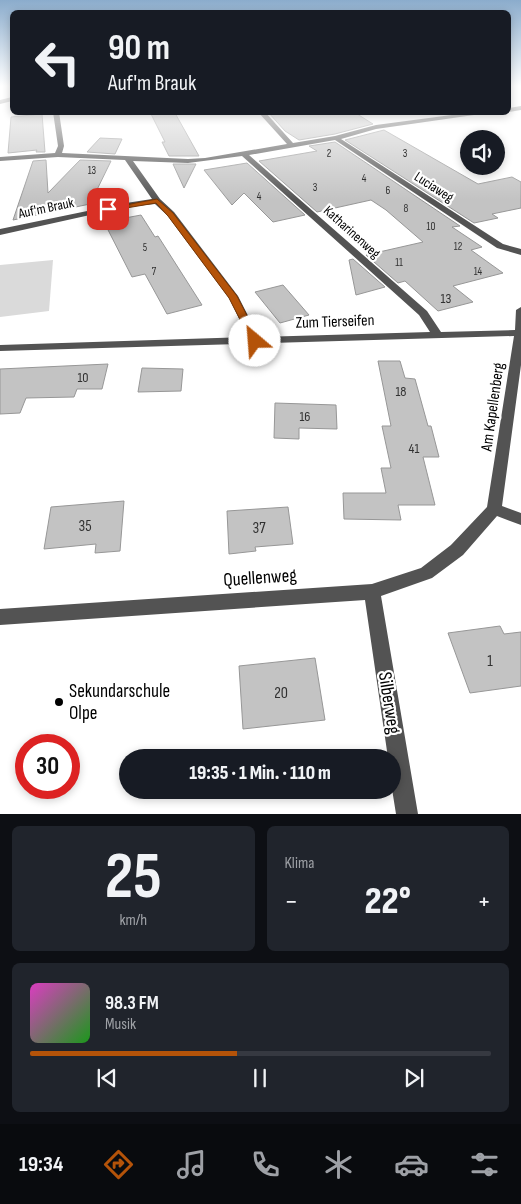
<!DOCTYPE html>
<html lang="de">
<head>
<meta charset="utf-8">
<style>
	body { margin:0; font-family:"Sofia Sans Condensed",sans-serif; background:#20242c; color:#f1f3f6; height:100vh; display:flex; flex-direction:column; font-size:19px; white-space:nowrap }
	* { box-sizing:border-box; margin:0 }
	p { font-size:16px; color:#9ea1a6 }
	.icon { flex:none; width:28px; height:28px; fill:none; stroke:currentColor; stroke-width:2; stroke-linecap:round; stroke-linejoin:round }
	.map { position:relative; height:814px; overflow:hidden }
	.drawer { display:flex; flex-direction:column; gap:12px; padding:12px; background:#0d0f14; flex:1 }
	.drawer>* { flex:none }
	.banner { position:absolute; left:10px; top:10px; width:501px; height:105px; border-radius:8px; box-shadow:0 2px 8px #0003; background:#171b24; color:#f1f3f6; overflow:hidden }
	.fabs { position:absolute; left:460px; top:130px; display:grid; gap:10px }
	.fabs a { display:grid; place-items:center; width:45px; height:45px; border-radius:50%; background:#171b24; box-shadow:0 2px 8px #0003; font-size:25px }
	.speed { position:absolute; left:15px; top:734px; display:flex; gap:10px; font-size:25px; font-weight:700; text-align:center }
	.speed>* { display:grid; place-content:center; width:65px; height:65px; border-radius:50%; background:#171b24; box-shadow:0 2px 8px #0003; line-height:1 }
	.speed .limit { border:8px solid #d22; background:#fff; color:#111 }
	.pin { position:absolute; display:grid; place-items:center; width:42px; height:42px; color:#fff; margin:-21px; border-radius:10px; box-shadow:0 2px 8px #0006 }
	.me { position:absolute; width:55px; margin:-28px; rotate:333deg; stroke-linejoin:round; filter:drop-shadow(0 0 4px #0008) }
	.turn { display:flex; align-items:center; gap:18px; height:105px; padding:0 15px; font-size:22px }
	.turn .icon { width:65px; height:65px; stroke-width:2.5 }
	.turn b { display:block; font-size:35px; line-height:42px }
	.big { font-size:38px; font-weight:800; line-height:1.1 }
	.drawer .card { flex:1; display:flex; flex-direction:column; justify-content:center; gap:8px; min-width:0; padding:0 18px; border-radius:8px; background:#20242c }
	.drawer .dial { align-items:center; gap:0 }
	.dial b { font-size:65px; line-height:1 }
	.song { display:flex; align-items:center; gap:15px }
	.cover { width:60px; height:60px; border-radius:8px; background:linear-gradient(135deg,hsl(310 70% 55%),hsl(120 70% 35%)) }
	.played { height:5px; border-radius:2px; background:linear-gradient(90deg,#b45309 45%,#363941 45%) }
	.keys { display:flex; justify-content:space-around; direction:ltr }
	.heat { display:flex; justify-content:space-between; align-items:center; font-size:28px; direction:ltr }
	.drawer .tiles { flex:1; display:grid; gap:12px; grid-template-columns:1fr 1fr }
	.card:last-child { grid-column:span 2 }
	.trip { position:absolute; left:119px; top:749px; width:282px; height:50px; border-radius:25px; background:#171b24; box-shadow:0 2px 8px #0003; font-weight:800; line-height:50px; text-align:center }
	.dock { display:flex; height:80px; justify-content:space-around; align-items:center; background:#090b0e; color:#9ea1a6 }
	.dock .icon { width:35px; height:35px }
	.dock .active { color:#b45309 }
	.dock b { font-size:22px; color:#f1f3f6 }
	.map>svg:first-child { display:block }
	.green { fill:#dadada }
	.building { fill:#c3c3c3; stroke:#979797 }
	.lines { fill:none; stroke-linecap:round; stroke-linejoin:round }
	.minor { fill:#535353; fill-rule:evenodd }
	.route { fill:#b45309; stroke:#753606 }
	.poi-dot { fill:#000; stroke:#fff; stroke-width:2 }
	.labels { text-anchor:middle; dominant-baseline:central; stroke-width:4.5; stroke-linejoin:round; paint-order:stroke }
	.far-number-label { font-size:11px; fill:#313131 }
	.far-street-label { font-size:14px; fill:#000; stroke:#fff }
	.number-label { font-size:14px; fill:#313131 }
	.street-label { font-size:16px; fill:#000; stroke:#fff }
	.near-number-label { font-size:16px; fill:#313131 }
	.near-street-label { font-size:19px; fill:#000; stroke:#fff }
	.near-poi-label { font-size:19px; fill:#000; stroke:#fff; text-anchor:start }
</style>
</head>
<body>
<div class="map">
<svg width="521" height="814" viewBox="0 0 521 814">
	<rect width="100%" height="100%" fill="#fff"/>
	<path class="green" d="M53,260L49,311L0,317V265Z"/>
	<path class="building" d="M150,112L175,113L199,156H169L162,142H165Z
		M268,112H354L373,124L335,134L299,140L285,131Z
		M42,114L45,152H36L37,150L8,153L11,117Z
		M384,130L478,184L512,177L521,182V208L492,214L498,218L474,223L345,140Z
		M100,138L122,139L115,154L87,152Z
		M335,142L460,226L452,227L482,247L471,250L503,273L453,286L473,302L438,311L405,281L398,283L366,255L423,242L386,210L371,200L317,212L259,161L317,151L309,146Z
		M46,160L48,193L80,160L111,161L90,204L13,220L33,161Z
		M247,163L305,215L273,222L244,193L232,205L204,170Z
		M173,164H196L184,188Z
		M141,215L155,237L158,236L202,305L167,314L145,274L132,277L104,222Z
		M353,259L385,287L356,295L349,260Z
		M283,285L309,315L280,323L255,292Z
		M378,361H400L405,378L415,379L428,426H431L439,457H423L435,505H398L401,520L344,519L343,493H386L381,468H391L382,426H391Z
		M108,364L102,389H77L74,397L26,398L20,413L0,414V369Z
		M142,368L183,369L181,391L138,392Z
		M275,403L336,405L337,429L299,428V439L274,438Z
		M124,501L120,551L95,553L96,544L44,549L51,507Z
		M288,507L293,544L255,547L256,551L229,554L227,511Z
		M500,626L504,634L521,632V686L470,693L448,633Z
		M315,658L325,720L243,729L239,666Z"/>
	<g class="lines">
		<path class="minor" d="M12,97V101L0,104V100Z
			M521,106V110L509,112V108Z
			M53,112H59L64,146L62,153L188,159L205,158L287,144L258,112H265L293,143L335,136L376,125L474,112H495L376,129L341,139L503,244L521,249V255L497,248L335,140L249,155L427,311L441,332L515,330L516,310L521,307V365L502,506L521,513V525L497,516L463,555L432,578L381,596L418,814H396L392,789V758H388L365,600L0,625V609L372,584L421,568L451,545L487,507L514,336L0,351V345L248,337L229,298L168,216L155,204L126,207L0,235V229L126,203L152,199L125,160L58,157L0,161V157L55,153L58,146ZM242,156L419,315L430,332L259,337L238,296L174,212L160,199L133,161L188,163Z"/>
	</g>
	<linearGradient id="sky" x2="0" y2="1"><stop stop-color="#8baccc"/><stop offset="0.43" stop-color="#fff"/><stop offset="1" stop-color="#fff" stop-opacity="0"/></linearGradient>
	<rect width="521" height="200" fill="url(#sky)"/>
	<path class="route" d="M157,199L173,213L237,296L260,341L259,343H252L229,298L168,216L156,203L108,211L104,209Z"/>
	<circle class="poi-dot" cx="59" cy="702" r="5"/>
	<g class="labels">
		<g class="far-number-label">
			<text x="329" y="153">2</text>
			<text x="405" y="153">3</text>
			<text x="92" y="170">13</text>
			<text x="364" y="178">4</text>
			<text x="315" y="187">3</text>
			<text x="388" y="190">6</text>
			<text x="259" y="196">4</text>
			<text x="406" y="208">8</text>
			<text x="431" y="226">10</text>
			<text x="458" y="246">12</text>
			<text x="145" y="247">5</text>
			<text x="399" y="262">11</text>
			<text x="154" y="271">7</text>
			<text x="478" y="271">14</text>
		</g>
		<g class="far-street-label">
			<text transform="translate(434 187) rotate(33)">Luciaweg</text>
			<text transform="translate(46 208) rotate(-12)">Auf'm Brauk</text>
			<text transform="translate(352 232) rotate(42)">Katharinenweg</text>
		</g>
		<g class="number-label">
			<text x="446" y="298">13</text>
			<text x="83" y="377">10</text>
			<text x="401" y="391">18</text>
			<text x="305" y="416">16</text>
			<text x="414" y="448">41</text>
		</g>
		<g class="street-label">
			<text transform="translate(335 322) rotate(-2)">Zum Tierseifen</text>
			<text transform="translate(493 407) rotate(-82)">Am Kapellenberg</text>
		</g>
		<g class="near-number-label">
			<text x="85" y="526">35</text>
			<text x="259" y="528">37</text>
			<text x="490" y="661">1</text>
			<text x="281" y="693">20</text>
		</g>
		<g class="near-street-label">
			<text transform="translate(260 578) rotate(-4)">Quellenweg</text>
			<text transform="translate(389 703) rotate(81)">Silberweg</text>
		</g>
		<g class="near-poi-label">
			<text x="69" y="691">Sekundarschule<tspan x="69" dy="22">Olpe</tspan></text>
		</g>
	</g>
</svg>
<div class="fabs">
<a><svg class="icon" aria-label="sound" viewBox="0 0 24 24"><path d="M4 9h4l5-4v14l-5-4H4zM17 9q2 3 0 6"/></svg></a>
</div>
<div class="speed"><div class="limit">30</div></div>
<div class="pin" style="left:108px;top:209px;background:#d93025"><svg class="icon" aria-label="arrive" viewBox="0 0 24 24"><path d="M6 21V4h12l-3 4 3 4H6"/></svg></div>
<svg class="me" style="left:255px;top:341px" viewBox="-20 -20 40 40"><circle r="19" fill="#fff"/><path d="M0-13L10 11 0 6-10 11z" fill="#b45309"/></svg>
<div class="trip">19:35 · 1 Min. · 110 m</div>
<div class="banner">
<div class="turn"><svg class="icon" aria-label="left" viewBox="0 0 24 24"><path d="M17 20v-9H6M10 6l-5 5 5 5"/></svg><div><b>90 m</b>Auf'm Brauk</div></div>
</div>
</div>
<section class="drawer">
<div class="tiles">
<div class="card dial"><b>25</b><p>km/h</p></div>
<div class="card"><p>Klima</p>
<div class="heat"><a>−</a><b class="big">22°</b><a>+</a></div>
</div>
<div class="card">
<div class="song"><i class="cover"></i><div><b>98.3 FM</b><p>Musik</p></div></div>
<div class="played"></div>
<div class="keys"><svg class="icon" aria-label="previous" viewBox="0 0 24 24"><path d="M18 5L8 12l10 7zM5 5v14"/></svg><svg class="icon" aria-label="pause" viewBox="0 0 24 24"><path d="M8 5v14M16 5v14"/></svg><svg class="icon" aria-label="next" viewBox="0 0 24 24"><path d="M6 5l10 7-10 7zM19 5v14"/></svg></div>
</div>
</div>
</section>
<nav class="dock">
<b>19:34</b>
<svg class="icon active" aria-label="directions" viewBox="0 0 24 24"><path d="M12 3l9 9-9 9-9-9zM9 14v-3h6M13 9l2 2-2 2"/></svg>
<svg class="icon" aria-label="music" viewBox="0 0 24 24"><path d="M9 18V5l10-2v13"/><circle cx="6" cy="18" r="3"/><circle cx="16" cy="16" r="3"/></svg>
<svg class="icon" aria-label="phone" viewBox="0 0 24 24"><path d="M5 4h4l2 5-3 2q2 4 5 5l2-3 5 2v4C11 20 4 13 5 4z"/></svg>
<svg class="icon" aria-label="climate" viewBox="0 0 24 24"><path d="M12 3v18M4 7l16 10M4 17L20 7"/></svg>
<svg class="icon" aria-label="car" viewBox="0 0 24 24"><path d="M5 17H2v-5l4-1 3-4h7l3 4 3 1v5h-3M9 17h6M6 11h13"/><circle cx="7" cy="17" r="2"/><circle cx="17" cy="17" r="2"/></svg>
<svg class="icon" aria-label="filters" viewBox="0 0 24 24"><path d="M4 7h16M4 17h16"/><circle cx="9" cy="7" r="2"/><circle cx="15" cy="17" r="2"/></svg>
</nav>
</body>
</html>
